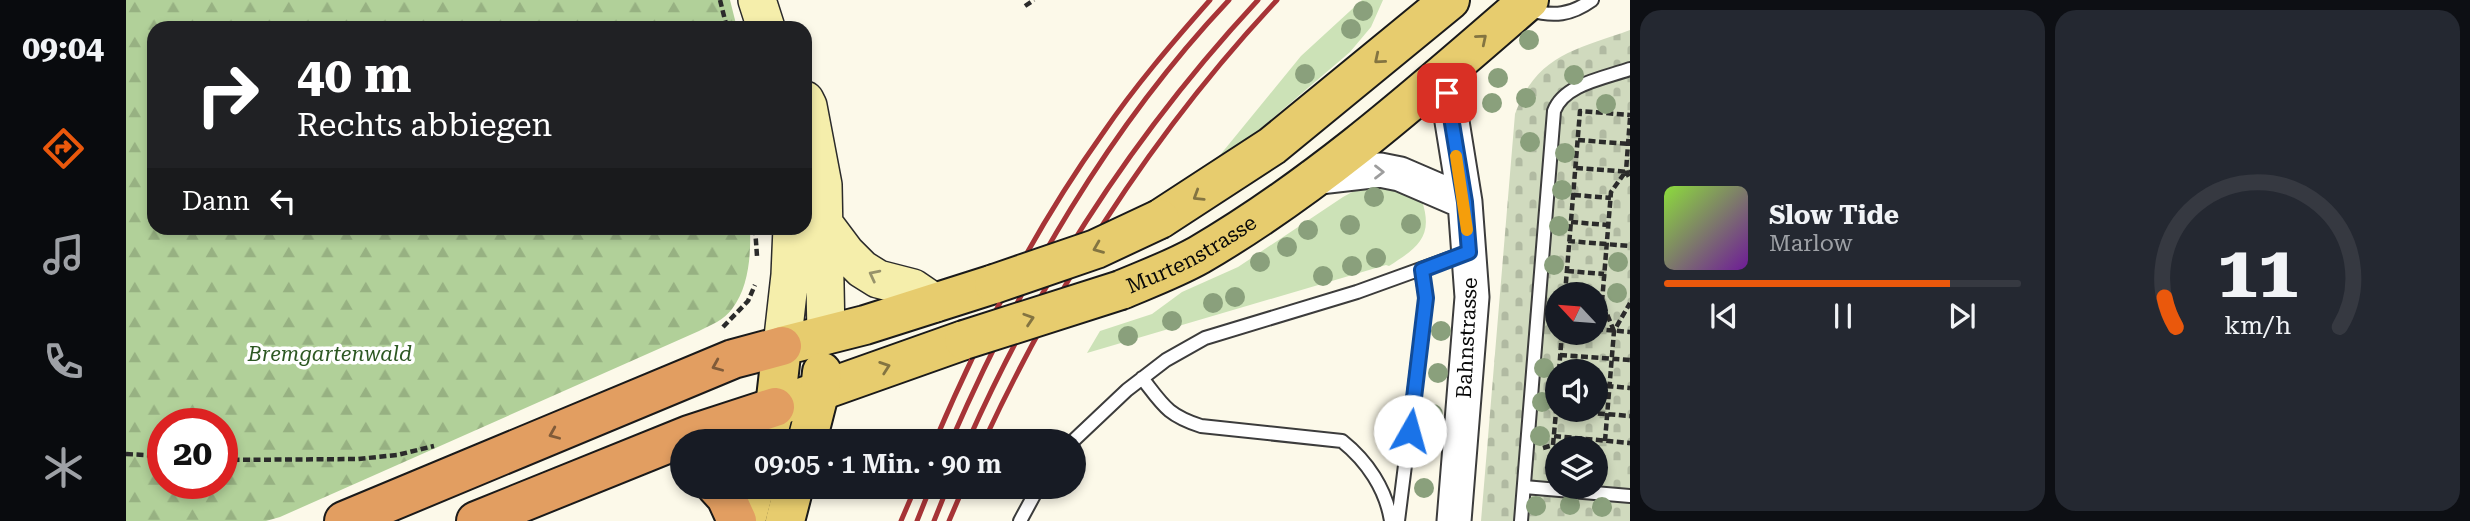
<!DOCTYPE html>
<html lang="de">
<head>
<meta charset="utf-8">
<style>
	body { margin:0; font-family:"Roboto Serif",serif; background:#242831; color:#f1f3f6; height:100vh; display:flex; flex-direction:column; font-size:26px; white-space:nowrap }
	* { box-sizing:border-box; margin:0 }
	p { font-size:23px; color:#9ea1a6 }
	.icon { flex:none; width:38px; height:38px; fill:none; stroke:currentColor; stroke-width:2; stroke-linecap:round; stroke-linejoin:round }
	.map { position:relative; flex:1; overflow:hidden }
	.details { display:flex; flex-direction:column; gap:10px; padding:10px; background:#0d0f14; width:840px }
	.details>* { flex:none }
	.guide { position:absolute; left:21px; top:21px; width:665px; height:214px; border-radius:21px; box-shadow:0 4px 10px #0003; background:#202124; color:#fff; overflow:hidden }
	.needle { width:46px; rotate:296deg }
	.tools { position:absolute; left:1419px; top:282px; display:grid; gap:14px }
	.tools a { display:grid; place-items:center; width:63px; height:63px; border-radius:50%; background:#171b24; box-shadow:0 4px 10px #0003; font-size:35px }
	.speed { position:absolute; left:21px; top:408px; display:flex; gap:14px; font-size:35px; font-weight:700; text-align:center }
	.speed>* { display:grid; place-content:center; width:91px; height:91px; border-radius:50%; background:#171b24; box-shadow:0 4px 10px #0003; line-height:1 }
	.speed .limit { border:10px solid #d22; background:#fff; color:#111 }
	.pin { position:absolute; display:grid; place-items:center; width:60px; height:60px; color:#fff; margin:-30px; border-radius:14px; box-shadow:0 4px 10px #0006 }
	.me { position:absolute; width:77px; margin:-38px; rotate:7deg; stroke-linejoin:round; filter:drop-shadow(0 0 5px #0008) }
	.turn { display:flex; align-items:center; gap:24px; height:147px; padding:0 35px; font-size:32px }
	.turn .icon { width:91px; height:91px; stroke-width:2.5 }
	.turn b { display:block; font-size:49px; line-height:60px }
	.then { display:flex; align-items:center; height:66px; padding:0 35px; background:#0003; gap:14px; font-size:26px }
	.details .tile { flex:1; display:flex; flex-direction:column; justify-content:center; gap:10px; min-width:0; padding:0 24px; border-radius:21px; background:#242831 }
	.details .dial { align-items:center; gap:0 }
	.dial svg { height:182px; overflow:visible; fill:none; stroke:#363941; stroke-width:7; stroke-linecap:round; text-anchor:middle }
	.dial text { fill:#f1f3f6; stroke:none }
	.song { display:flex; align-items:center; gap:21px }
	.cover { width:84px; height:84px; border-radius:10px; background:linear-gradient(135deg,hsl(90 70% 55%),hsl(280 70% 35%)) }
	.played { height:7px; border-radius:4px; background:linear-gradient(90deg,#ea580c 80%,#363941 80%) }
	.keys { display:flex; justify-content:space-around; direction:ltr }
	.details .tiles { flex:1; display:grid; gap:10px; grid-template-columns:repeat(2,1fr) }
	.trip { position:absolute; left:544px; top:429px; width:416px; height:70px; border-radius:35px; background:#171b24; box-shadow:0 4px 10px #0003; font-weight:600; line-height:70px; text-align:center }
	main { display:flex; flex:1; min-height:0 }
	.tab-bar { display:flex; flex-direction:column; width:126px; justify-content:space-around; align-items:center; background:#090b0e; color:#9ea1a6 }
	.tab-bar .icon { width:49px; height:49px }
	.tab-bar .current { color:#ea580c }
	.tab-bar b { font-size:32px; color:#f1f3f6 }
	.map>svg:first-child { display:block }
	.grass { fill:#cce2b7 }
	.forest { fill:url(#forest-firs); fill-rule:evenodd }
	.cemetery { fill:url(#cemetery-stones); fill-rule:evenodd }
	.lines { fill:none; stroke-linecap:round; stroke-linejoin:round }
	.service-casing { stroke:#3c3c3c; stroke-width:16 }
	.tertiary-casing { stroke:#3c3c3c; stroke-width:37 }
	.secondary-casing { stroke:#2b2b2b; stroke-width:40 }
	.primary-casing { stroke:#1a1a1a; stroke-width:42 }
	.motorway-casing { stroke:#1a1a1a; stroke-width:42 }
	.path { stroke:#2b2b2b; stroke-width:4.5; stroke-dasharray:7 3.5; stroke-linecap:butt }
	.service { stroke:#fff; stroke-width:12 }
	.tertiary { stroke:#fff; stroke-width:33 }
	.secondary { stroke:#f5eeab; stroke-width:37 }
	.primary { stroke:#e7cc6e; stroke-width:38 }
	.motorway { stroke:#e29e61; stroke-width:38 }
	.rail { stroke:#a73437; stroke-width:5 }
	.primary-bridge-casing { stroke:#1a1a1a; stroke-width:42; stroke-linecap:butt }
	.primary-bridge { stroke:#e7cc6e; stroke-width:38 }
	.tree { fill:#8aa07c }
	.oneway { stroke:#837441 }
	.oneway2 { stroke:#9d9d9d }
	.oneway3 { stroke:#97926a }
	.oneway4 { stroke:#805b39 }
	.route-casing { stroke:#114b97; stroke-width:18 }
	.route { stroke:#1a73e8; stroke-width:12 }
	.slow { stroke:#f59e0b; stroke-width:12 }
	.labels { text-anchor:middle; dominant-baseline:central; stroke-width:7; stroke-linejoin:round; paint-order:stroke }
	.street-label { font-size:21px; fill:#090909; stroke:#fff }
	.park-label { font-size:21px; font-style:italic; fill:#2d5823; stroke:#fff }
</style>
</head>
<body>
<main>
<nav class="tab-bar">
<b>09:04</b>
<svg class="icon current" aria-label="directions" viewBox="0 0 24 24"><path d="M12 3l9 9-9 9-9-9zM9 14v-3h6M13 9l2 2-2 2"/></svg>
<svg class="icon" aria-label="music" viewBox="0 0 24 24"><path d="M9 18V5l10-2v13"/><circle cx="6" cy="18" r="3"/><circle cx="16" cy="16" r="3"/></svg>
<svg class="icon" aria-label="phone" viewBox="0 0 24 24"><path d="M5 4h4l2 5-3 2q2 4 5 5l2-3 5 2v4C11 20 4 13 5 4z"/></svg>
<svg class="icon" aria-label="climate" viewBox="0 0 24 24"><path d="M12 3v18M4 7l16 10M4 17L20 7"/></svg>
</nav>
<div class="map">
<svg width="1504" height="521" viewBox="0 0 1504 521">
	<defs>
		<pattern id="forest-firs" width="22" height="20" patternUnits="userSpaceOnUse" patternTransform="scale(1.75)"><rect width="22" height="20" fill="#b1d099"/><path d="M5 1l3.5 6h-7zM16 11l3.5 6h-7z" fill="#97b182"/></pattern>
		<pattern id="cemetery-stones" width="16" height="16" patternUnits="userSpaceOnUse" patternTransform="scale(1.75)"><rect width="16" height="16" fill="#d0dabe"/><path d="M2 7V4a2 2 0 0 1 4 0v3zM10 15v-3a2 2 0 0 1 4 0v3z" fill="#b1baa2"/></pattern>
	</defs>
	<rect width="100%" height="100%" fill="#fcf9e9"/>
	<path class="grass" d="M1236,0H1257L1245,27L1224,52L1127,135L1090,160L1175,56Z
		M1253,184H1265L1296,201C1308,237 1291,248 1263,266L1260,265L961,353L974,331L1026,314L1056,292L1112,267L1217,197L1228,191Z"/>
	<path class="forest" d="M0,0H604L611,28H28V228H624C625,254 623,287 606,309C598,320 585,325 573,331L154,517L140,521H0ZM37,424H96V483H37Z"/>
	<path class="cemetery" d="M1504,30V521H1355L1389,114C1411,54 1450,50 1504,30ZM1432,294H1470V332H1432ZM1432,371H1470V410H1432ZM1432,448H1470V486H1432Z"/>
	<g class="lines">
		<defs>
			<path id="service" d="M1403,10C1428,17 1445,15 1466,0
				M1016,378C1037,405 1041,415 1075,426L1216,441C1241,461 1260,489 1265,521
				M947,441L1001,390L1040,360L1079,338L1231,292L1339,253
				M1398,487L1504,496
				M894,521L913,486
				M1272,521L1300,298L1295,270
				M1395,521L1428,111C1438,84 1479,78 1504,69"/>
			<path id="tertiary" d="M1318,72L1339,202L1346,297L1328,521
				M1185,178L1254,170L1274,174L1339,202"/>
			<path id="secondary" d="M631,0L640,28
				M679,100L682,106L697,185L700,335
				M699,225L720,253L736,269L752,279L787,288L809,303
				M656,346L664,275L666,228"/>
			<g id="primary">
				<path d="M1034,219L1146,146L1324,0"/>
				<path id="s1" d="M995,290C1021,279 1048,269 1073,255C1193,185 1299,90 1403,0"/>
				<path d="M649,407L838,340"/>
				<path d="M640,441L649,407L656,346L739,325L868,284"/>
				<path d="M681,441L694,390L696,372"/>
				<path d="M620,521L629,486"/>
				<path d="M659,521L668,486"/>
			</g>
			<path id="motorway" d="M590,486L600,497L611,521
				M218,521L607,359L656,346
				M350,521L563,435L649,407"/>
		</defs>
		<use href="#service" class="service-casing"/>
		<use href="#tertiary" class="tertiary-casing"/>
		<use href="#secondary" class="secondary-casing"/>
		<use href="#primary" class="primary-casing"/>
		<use href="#motorway" class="motorway-casing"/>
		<path class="path" d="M594,0L601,28
			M899,6L908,0
			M1504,118L1500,171L1504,179
			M1452,140L1503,144
			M1450,168L1504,172
			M1448,195L1485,198
			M1445,222L1482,225
			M629,228L631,256
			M1442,241L1504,246
			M1441,271L1478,274
			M1439,294L1454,111L1504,115
			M597,327L622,301L629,285
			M1470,329L1504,332
			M1488,331L1476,302L1485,192L1500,171
			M1434,355L1504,360
			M1433,371L1436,332
			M1470,385L1504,388
			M1430,410L1504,416
			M1428,436L1504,443
			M1479,441L1488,331L1504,303
			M1417,448L1427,445L1432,390
			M0,454L37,456
			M96,460L232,459L271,455L308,446"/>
		<use href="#service" class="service"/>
		<use href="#tertiary" class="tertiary"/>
		<use href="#secondary" class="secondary"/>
		<use href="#primary" class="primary"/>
		<use href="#motorway" class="motorway"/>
		<path class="rail" d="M809,441C855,333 909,228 977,133C1009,86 1046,43 1084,0
			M825,441C895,281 982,128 1103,0
			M842,441C914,279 1011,130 1132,0
			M858,441C933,280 1029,130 1151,0
			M775,521L790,486
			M791,521L805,486
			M808,521L822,486
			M823,521L838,486"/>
		<defs>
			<path id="primary-bridge" d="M868,284L970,249L1034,219
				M838,340L995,290"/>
		</defs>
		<use href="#primary-bridge" class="primary-bridge-casing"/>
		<use href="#primary-bridge" class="primary-bridge"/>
	</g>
	<g class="tree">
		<circle cx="1237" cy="11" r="10"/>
		<circle cx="1225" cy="29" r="10"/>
		<circle cx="1403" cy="40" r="10"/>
		<circle cx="1179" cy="74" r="10"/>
		<circle cx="1448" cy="75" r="10"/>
		<circle cx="1372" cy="78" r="10"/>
		<circle cx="1400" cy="98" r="10"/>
		<circle cx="1366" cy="103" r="10"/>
		<circle cx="1480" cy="104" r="10"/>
		<circle cx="1404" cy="142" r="10"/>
		<circle cx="1439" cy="153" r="10"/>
		<circle cx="1436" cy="190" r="10"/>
		<circle cx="1248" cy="197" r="10"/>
		<circle cx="1285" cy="224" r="10"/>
		<circle cx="1224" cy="225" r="10"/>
		<circle cx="1433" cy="226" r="10"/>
		<circle cx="1182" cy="230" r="10"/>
		<circle cx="1161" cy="247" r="10"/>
		<circle cx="1250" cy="258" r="10"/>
		<circle cx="1134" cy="262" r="10"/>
		<circle cx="1492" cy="262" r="10"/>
		<circle cx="1428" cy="265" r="10"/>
		<circle cx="1226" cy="266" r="10"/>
		<circle cx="1197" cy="276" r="10"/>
		<circle cx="1491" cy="293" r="10"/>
		<circle cx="1109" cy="297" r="10"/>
		<circle cx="1087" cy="303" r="10"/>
		<circle cx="1046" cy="321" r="10"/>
		<circle cx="1315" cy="331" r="10"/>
		<circle cx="1002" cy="336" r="10"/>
		<circle cx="1418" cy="368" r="10"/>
		<circle cx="1312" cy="373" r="10"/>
		<circle cx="1416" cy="402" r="10"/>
		<circle cx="1307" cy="414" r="10"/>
		<circle cx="1414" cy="436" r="10"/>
		<circle cx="1302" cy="445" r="10"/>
		<circle cx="1298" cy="488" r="10"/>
		<circle cx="1444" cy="505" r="10"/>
		<circle cx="1410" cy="506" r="10"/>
		<circle cx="1476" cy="507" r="10"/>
	</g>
	<defs><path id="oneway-chevron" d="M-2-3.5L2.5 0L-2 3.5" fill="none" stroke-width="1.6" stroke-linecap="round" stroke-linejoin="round" transform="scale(1.75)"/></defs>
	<g class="oneway">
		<use href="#oneway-chevron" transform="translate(1356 39) rotate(-40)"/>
		<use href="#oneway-chevron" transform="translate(1253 59) rotate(140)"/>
		<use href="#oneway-chevron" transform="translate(1072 196) rotate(148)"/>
		<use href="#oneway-chevron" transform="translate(972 248) rotate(158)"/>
		<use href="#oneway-chevron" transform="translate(903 319) rotate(-18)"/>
		<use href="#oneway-chevron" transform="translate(759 367) rotate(-19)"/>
	</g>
	<use class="oneway2" href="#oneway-chevron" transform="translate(1253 172)"/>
	<use class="oneway3" href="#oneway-chevron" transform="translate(748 275) rotate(-153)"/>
	<g class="oneway4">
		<use href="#oneway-chevron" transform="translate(591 366) rotate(157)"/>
		<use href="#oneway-chevron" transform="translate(428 434) rotate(157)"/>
	</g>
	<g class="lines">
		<defs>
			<path id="route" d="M1284,431L1300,298L1296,270L1343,252L1339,202L1321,93"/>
		</defs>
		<use href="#route" class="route-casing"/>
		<use href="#route" class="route"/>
		<path class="slow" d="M1330,156L1341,230"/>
	</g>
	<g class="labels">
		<g class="street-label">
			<text stroke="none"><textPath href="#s1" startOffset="79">Murtenstrasse</textPath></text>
			<text transform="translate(1341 338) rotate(-87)">Bahnstrasse</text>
		</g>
		<g class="park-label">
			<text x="204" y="354">Bremgartenwald</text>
		</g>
	</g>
</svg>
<div class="tools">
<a><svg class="needle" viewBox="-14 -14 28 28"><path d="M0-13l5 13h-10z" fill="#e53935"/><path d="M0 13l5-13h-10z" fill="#9ea1a6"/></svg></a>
<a><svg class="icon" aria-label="sound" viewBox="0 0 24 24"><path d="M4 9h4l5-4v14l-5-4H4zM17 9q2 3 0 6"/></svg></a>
<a><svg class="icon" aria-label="layers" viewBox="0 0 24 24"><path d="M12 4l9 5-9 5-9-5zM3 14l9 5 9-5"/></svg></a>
</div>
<div class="speed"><div class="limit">20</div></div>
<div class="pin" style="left:1321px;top:93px;background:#d93025"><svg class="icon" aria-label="arrive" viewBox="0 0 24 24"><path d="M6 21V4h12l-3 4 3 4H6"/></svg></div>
<svg class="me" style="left:1284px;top:431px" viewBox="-20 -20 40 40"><circle r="19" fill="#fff"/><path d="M0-13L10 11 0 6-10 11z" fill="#1a73e8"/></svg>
<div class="trip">09:05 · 1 Min. · 90 m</div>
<div class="guide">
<div class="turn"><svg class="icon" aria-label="right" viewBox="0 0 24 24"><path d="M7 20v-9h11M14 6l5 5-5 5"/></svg><div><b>40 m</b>Rechts abbiegen</div></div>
<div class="then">Dann<svg class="icon" aria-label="left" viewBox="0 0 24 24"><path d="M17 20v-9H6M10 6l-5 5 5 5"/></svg></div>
</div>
</div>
<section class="details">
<div class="tiles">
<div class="tile">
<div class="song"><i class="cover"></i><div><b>Slow Tide</b><p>Marlow</p></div></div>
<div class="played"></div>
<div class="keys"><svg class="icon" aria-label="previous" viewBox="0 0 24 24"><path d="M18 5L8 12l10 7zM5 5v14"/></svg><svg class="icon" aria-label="pause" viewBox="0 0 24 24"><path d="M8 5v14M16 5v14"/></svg><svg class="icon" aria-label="next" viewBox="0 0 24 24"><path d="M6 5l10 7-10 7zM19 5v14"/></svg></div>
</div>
<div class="tile dial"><svg viewBox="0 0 100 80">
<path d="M14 69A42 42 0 1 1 86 69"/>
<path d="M14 69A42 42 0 0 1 9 56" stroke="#ea580c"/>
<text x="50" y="56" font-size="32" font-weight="700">11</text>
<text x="50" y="72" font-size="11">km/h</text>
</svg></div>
</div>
</section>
</main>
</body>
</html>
